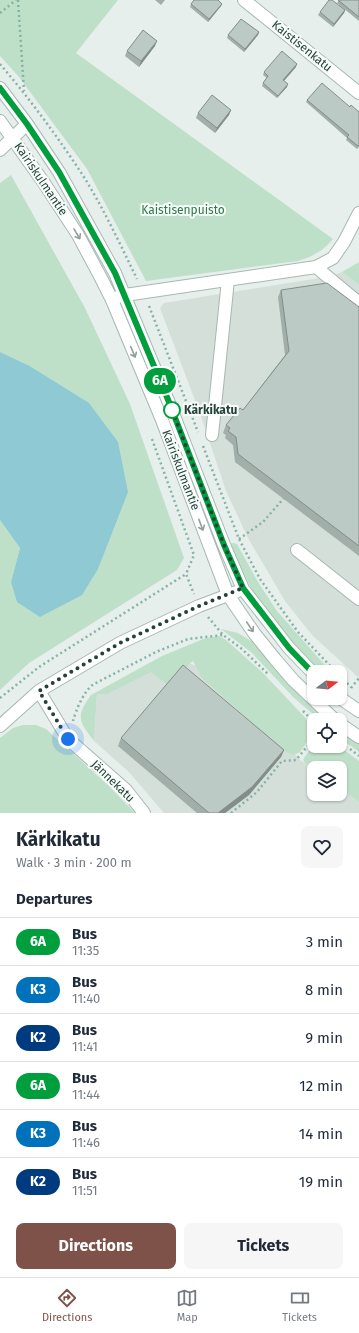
<!DOCTYPE html>
<meta charset="utf-8">
<style>
body{margin:0;font-family:"Fira Sans",sans-serif;background:#f6f6f7;color:#1f2937;height:100vh;display:flex;flex-direction:column;font-size:15px;white-space:nowrap}
*{box-sizing:border-box;margin:0}
p{font-size:13px;color:#747a83}
.icon{flex:none;width:22px;height:22px;fill:none;stroke:currentColor;stroke-width:2;stroke-linecap:round;stroke-linejoin:round}
.map{position:relative;height:813px;overflow:hidden}
.panel{display:flex;flex-direction:column;background:#fff;flex:1}
.panel>*{flex:none}
.badge{padding:0 8px;border-radius:13px;font-size:14px;line-height:26px}
.needle{width:26px;rotate:74deg}
.fabs{position:absolute;left:307px;top:665px;display:grid;gap:8px}
.fabs a{display:grid;place-items:center;width:40px;height:40px;border-radius:8px;background:#fff;box-shadow:0 1px 3px #0004;font-size:20px}
.you{position:absolute;width:20px;height:20px;margin:-10px;border:3px solid #fff;border-radius:50%;background:#1a73e8;box-shadow:0 0 0 6px #1a73e833}
.map>.badge{position:absolute;translate:-50% -50%;box-shadow:0 0 0 2px #fff}
h2{padding:0 16px;font-size:15px;line-height:36px}
.round{display:grid;place-items:center;flex:none;width:42px;height:42px;border-radius:8px;background:#f6f6f7}
.headline{display:flex;align-items:center;justify-content:space-between;height:68px;padding:0 16px}
h1{font-size:19px;font-weight:700;line-height:30px}
.primary-button{display:flex;gap:8px;margin-top:auto;padding:8px 16px}
.primary-button a{flex:1;height:46px;border-radius:8px;background:#7f5249;color:#fff;font-size:16px;font-weight:700;line-height:46px;text-align:center}
.primary-button a+a{background:#f6f6f7;color:#1f2937}
ul{padding:0;list-style:none}
li{display:flex;align-items:center;gap:12px;height:48px;padding:0 16px;border-top:1px solid #e0e1e3}
li div{flex:1}
li b{display:block;font-size:15px}
li em{font-style:normal}
li .badge{min-width:44px;font-weight:700;text-align:center}
.tab-bar{display:flex;justify-content:space-around;align-items:center;height:56px;border-top:1px solid #e0e1e3;background:#fff;font-size:11px;color:#747a83}
.tab-bar a{display:grid;justify-items:center;gap:2px}
.tab-bar .active{color:#7f5249}
.map>svg:first-child{display:block}
.built{fill:#d4dfda}
.green{fill:#bfe0c8}
.water{fill:#8ec9d4}
.lines{fill:none;stroke-linecap:round;stroke-linejoin:round}
.minor-casing{stroke:#a8b8b2;stroke-width:14}
.path{stroke:#86b3a5;stroke-width:2.5;stroke-dasharray:2 3;stroke-linecap:butt}
.minor{stroke:#fff;stroke-width:12}
.wall{fill:#a1aea9}
.shaded-wall{fill:#838d89}
.building{fill:#bbcac4;stroke:#838d89}
.oneway{stroke:#92a09c}
.line-casing{stroke:#fff;stroke-width:9}
.line{stroke:#009e3d;stroke-width:6}
.walk{stroke:#24423a;stroke-width:4;stroke-dasharray:0 7.2}
.stop-dot{fill:#fff;stroke:#009e3d;stroke-width:2}
.labels{text-anchor:middle;dominant-baseline:central;stroke-width:4;stroke-linejoin:round;paint-order:stroke}
.street-label{font-size:12px;fill:#24423a;stroke:#f7fbf9}
.park-label{font-size:12px;fill:#2d7a4b;stroke:#f7fbf9}
.stop-label{font-size:12px;font-weight:bold;fill:#24423a;stroke:#f7fbf9;text-anchor:start}
</style>
<div class="map">
<svg width="359" height="813" viewBox="0 0 359 813">
<rect width="100%" height="100%" fill="#e6efeb"/>
<path class="built" d="M342,272L359,285V678L312,635L285,601L248,538L226,491L201,416L160,308L164,303L332,276Z
M168,655L220,675L300,760L314,769V794H340V788L359,802V813H164L129,772L94,741L97,694Z"/>
<path class="green" d="M0,0H118L76,53L333,239C322,252 313,256 298,261L146,281L87,169L19,77L0,56Z
M11,175L85,308L130,404L184,558L177,570L29,663L0,690V520L20,548L11,582L98,569L111,532L28,365L0,352V183Z
M359,262V285L342,272Z
M234,543L237,544L258,582L277,611L331,672H318C301,654 285,636 270,616C253,594 241,569 228,544Z
M221,629L238,633L253,642L326,716L323,720H320L294,698L252,653Z
M219,636L226,640L262,672L313,726L314,732L300,752L294,755L288,753L267,736L202,678L193,661L180,672L169,686L151,672L107,694H97L94,741C79,721 75,717 91,695L162,656L206,638Z
M23,725H36L46,729L109,786L135,813H0V738L13,728Z
M340,727L359,742V752L340,738Z
M314,744V746H339L359,761V802L340,788V768H314V769L305,763L303,760L304,758Z"/>
<path class="water" d="M0,352L28,365L89,403L118,442L128,492L98,569L82,595L40,617L17,602L11,582L20,548L0,520Z"/>
<g class="lines">
<g class="minor-casing">
<path id="minor" d="M244,0L359,93
M0,88L27,124L59,172L115,273L169,403L224,545L243,589L289,648L314,674
M0,121L44,183L78,235L101,278L112,300L162,420L228,595L254,633L275,659L293,680L335,720
M0,150L27,124
M316,267L359,303
M118,297L125,295L316,267L333,258L344,242L359,213
M212,435L228,280
M297,550L359,599
M39,691L68,739L126,790L144,813
M340,698L359,711
M340,724L359,737
M0,726L39,691L120,643L199,606L236,592"/>
</g>
<path class="path" d="M18,0L24,91
M0,13L16,0
M0,64C29,98 57,136 82,174C103,207 120,244 137,279
M149,306L198,432
M152,439L194,555L186,574L194,594
M203,446L239,539L260,579L298,632L336,672
M239,539L263,522L284,498
M208,617L223,635L242,649L268,674
M340,676L351,687
M351,688L359,678
M0,698L39,667L186,574
M303,711L314,722
M73,721C76,710 84,690 94,684L156,652L188,639L223,635
M350,749L359,756
M231,813L257,792L282,761L296,760L314,738"/>
<use href="#minor" class="minor"/>
</g>
<path class="wall" d="M155,0H165L161,5Z
M339,0H359V21L337,3Z
M191,4L221,6L208,22L190,7Z
M345,10L344,13L333,27L318,15L320,12Z
M259,32L258,35L244,52L227,38L228,35Z
M155,46L139,67L125,56L127,51Z
M296,67L284,81L287,87L277,98L262,86L263,83L267,78L263,75L264,72Z
M307,100L350,107L359,112V147L357,149L346,140L347,138L306,102Z
M231,110L229,115L215,133L196,118L198,113Z
M281,290L359,307V556L235,462L233,445L225,438L226,435L223,433L226,425L243,410L285,355L278,297Z
M121,738L284,750L281,757L249,795L225,813H197L118,746Z"/>
<path class="shaded-wall" d="M222,4L221,6L208,22L209,19Z
M345,10L344,13L333,27L334,24Z
M259,32L258,35L244,52L245,49Z
M157,41L155,46L139,67L141,61Z
M297,64L296,67L282,83L283,80Z
M288,84L287,87L277,98L278,96Z
M231,110L229,115L215,133L217,128Z
M284,750L281,757L249,795L225,813H218Z"/>
<path class="building" d="M194,0H218L222,4L209,19L191,4Z
M329,0H332L345,10L334,24L320,12Z
M338,0H359V17Z
M241,19L259,32L245,49L228,35Z
M143,30L157,41L141,61L127,51Z
M282,51L297,64L283,80L288,84L278,96L263,83L268,76L264,72Z
M322,83L350,107L351,105L359,112V145L358,146L347,137L349,135L307,100Z
M212,95L231,110L217,128L198,113Z
M327,283L359,307V546L238,454L236,437L228,431L230,428L226,425L240,408L243,410L289,351L281,290Z
M183,665L284,750L252,787L218,813H209L121,738Z"/>
<defs><path id="oneway-shaft" d="M-6 0H5M1.5-3L5.5 0L1.5 3" fill="none" stroke-width="1.6" stroke-linecap="round" stroke-linejoin="round"/></defs>
<g class="oneway">
<use href="#oneway-shaft" transform="translate(77 234) rotate(59)"/>
<use href="#oneway-shaft" transform="translate(133 352) rotate(67)"/>
<use href="#oneway-shaft" transform="translate(201 525) rotate(69)"/>
<use href="#oneway-shaft" transform="translate(250 627) rotate(56)"/>
</g>
<g class="lines">
<g class="line-casing">
<path id="line" d="M0,88L27,124L59,172L115,273L169,402L224,545L243,588L289,648L314,674"/>
</g>
<use href="#line" class="line"/>
<path class="walk" d="M68,739L39,691L120,643L199,606L243,588L224,545L172,410"/>
</g>
<circle class="stop-dot" cx="172" cy="410" r="8"/>
<g class="labels">
<g class="street-label">
<text transform="translate(302 46) rotate(39)">Kaistisenkatu</text>
<text transform="translate(41 179) rotate(56)">Kairiskulmantie</text>
<text transform="translate(181 470) rotate(69)">Kairiskulmantie</text>
<text transform="translate(113 781) rotate(44)">Jännekatu</text>
</g>
<g class="park-label">
<text x="183" y="210">Kaistisenpuisto</text>
</g>
<g class="stop-label">
<text x="184" y="410">Kärkikatu</text>
</g>
</g>
</svg>
<div class="fabs">
<a><svg class="needle" viewBox="-14 -14 28 28"><path d="M0-13l5 13h-10z" fill="#e53935"/><path d="M0 13l5-13h-10z" fill="#747a83"/></svg></a>
<a><svg class="icon" aria-label="locate" viewBox="0 0 24 24"><circle cx="12" cy="12" r="6"/><path d="M12 2v4M12 18v4M2 12h4M18 12h4"/></svg></a>
<a><svg class="icon" aria-label="layers" viewBox="0 0 24 24"><path d="M12 4l9 5-9 5-9-5zM3 14l9 5 9-5"/></svg></a>
</div>
<div class="you" style="left:68px;top:739px"></div>
<b class="badge" style="left:160px;top:381px;background:#009e3d;color:#fff">6A</b>
</div>
<section class="panel">
<div class="headline"><div><h1>Kärkikatu</h1><p>Walk · 3 min · 200 m</p></div><a class="round"><svg class="icon" aria-label="heart" viewBox="0 0 24 24"><path d="M12 20l-8-8c-3-5 5-10 8-4 3-6 11-1 8 4z"/></svg></a></div>
<h2>Departures</h2>
<ul>
<li><span class="badge" style="background:#009e3d;color:#fff">6A</span><div><b>Bus</b><p>11:35</p></div><em>3 min</em></li>
<li><span class="badge" style="background:#0072bc;color:#fff">K3</span><div><b>Bus</b><p>11:40</p></div><em>8 min</em></li>
<li><span class="badge" style="background:#003b80;color:#fff">K2</span><div><b>Bus</b><p>11:41</p></div><em>9 min</em></li>
<li><span class="badge" style="background:#009e3d;color:#fff">6A</span><div><b>Bus</b><p>11:44</p></div><em>12 min</em></li>
<li><span class="badge" style="background:#0072bc;color:#fff">K3</span><div><b>Bus</b><p>11:46</p></div><em>14 min</em></li>
<li><span class="badge" style="background:#003b80;color:#fff">K2</span><div><b>Bus</b><p>11:51</p></div><em>19 min</em></li>
</ul>
<div class="primary-button"><a>Directions</a><a>Tickets</a></div>
</section>
<nav class="tab-bar">
<a class="active"><svg class="icon" aria-label="directions" viewBox="0 0 24 24"><path d="M12 3l9 9-9 9-9-9zM9 14v-3h6M13 9l2 2-2 2"/></svg>Directions</a>
<a><svg class="icon" aria-label="map" viewBox="0 0 24 24"><path d="M3 6l6-2 6 2 6-2v14l-6 2-6-2-6 2zM9 4v14M15 6v14"/></svg>Map</a>
<a><svg class="icon" aria-label="tickets" viewBox="0 0 24 24"><path d="M3 7h18v10H3zM15 7v10"/></svg>Tickets</a>
</nav>
